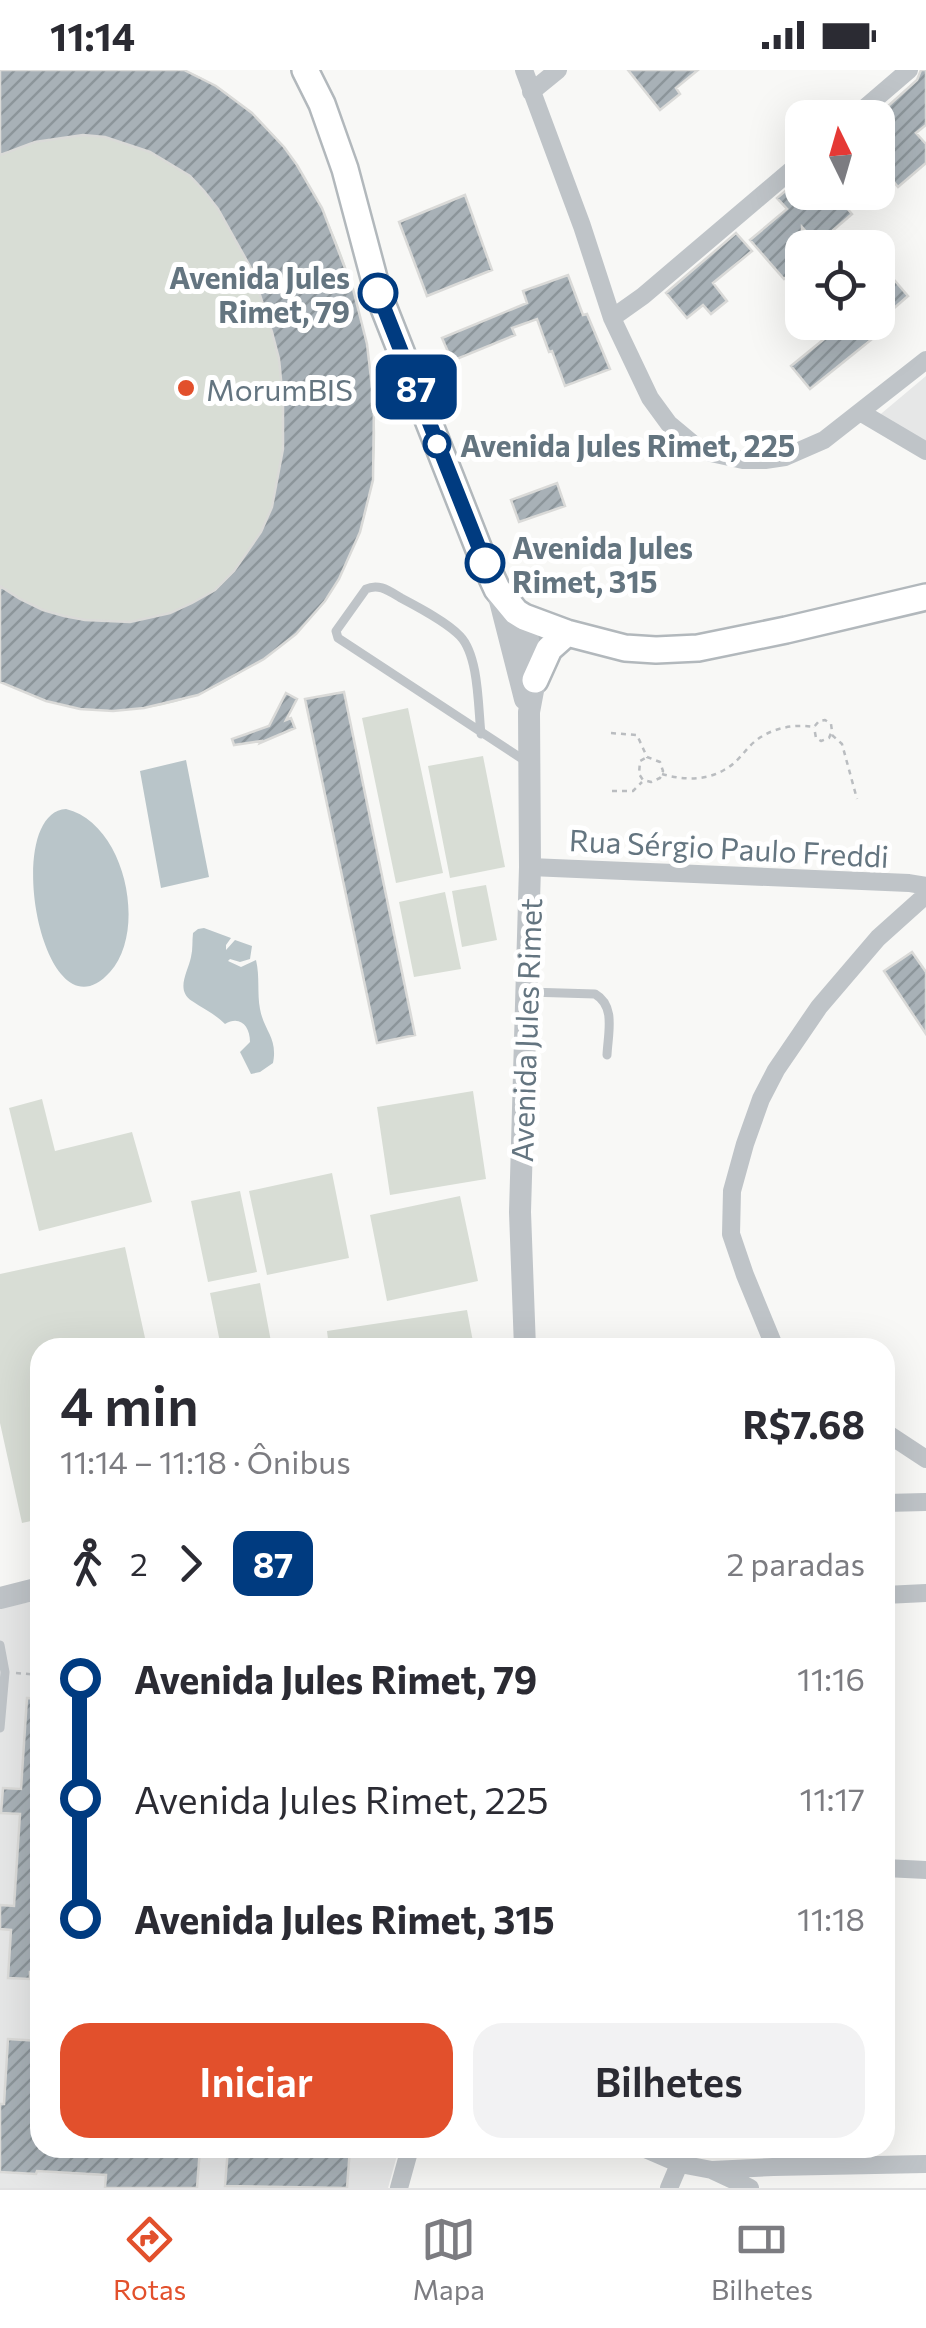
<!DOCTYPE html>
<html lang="pt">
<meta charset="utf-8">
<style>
body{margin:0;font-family:Commissioner,sans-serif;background:#f2f2f3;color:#2b2b33;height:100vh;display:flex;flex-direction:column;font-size:38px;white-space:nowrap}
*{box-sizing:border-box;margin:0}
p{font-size:32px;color:#7c7c81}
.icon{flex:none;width:55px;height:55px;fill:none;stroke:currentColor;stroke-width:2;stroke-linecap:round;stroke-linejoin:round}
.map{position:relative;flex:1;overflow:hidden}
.side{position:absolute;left:30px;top:1268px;width:865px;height:820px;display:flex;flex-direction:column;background:#fff;border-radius:30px;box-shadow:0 10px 40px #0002}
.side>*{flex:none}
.badge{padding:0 20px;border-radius:15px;font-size:35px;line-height:65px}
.needle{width:65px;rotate:355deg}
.buttons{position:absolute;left:785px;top:30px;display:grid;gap:20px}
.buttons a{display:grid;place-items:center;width:110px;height:110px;border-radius:20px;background:#fff;box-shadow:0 10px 40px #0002;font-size:50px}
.map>.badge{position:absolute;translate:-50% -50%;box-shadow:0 0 0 5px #fff}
.legs{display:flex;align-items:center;gap:15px;height:110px;padding:0 30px;font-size:32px}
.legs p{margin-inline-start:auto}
.summary{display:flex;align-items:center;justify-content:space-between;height:170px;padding:0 30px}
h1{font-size:55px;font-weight:600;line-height:75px}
.button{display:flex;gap:20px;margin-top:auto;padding:20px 30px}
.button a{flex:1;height:115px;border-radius:30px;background:#e2502c;color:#fff;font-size:40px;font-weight:600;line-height:115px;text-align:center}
.button a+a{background:#f2f2f3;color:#2b2b33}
ul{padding:0 30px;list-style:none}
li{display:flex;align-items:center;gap:35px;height:120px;font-size:38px}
li i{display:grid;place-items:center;width:15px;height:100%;margin:0 12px;background:currentColor}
li i::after{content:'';width:25px;height:25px;margin:-12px;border:8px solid;border-radius:50%;background:#fff}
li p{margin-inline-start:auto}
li:first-child i{background:linear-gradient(#0000 50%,currentColor 0)}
li:last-child i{background:linear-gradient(currentColor 50%,#0000 0)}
.status{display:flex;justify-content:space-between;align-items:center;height:70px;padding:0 50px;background:#fff;direction:ltr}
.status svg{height:28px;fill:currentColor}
.dock{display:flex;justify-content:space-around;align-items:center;height:140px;border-top:2px solid #e1e1e2;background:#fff;font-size:28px;color:#7c7c81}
.dock a{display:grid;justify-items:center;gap:5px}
.dock .current{color:#e2502c}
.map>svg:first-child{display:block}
.built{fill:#e6e7e7}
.grass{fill:#d8ddd5}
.water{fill:#b9c5c9}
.building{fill:url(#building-hatch);stroke:#dadad8;stroke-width:2.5}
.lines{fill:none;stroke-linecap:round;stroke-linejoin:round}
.secondary-casing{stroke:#b2b8bc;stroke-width:30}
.path{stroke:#babdc0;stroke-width:2.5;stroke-dasharray:5 5;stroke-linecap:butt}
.service{stroke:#bfc4c8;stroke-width:9}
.minor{stroke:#bfc4c8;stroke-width:18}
.tertiary{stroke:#bfc4c8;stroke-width:22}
.secondary{stroke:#fff;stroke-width:25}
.line-1-casing{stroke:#fff;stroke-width:22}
.line-1{stroke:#003b80;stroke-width:15}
.stop-1-dot{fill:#fff;stroke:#003b80;stroke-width:5}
.poi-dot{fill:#e2502c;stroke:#fff;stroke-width:4}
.labels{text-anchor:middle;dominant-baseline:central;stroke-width:10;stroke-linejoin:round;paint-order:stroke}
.stop-label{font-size:30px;font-weight:bold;fill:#647580;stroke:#fff;text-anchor:start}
.poi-label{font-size:30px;fill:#647580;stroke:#fff;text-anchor:start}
.street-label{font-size:30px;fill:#647580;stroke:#fff}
</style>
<div class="status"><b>11:14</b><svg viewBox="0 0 49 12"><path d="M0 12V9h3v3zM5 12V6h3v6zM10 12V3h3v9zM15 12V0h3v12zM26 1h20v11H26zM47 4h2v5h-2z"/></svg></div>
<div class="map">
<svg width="926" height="2118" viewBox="0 0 926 2118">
<defs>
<pattern id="building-hatch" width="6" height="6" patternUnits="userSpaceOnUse" patternTransform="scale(2.5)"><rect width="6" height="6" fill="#a8b1b7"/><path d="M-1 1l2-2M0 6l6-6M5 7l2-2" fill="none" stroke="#8c959a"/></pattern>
</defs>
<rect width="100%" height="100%" fill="#f8f8f6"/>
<path class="built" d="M926,306V375L876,348Z
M40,1530V2078H399L388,2118H0V1538Z"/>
<path class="grass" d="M0,0C45,0 91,0 136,0C153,0 174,0 189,2C205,8 220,19 234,30C252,43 269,58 283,76C356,168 401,352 359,464C333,535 295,570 232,608C156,652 77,648 0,612Z
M408,638L443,803L396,813L362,648Z
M483,686L505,797L450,808L428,696Z
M486,815L497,870L462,877L452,821Z
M445,822L461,899L414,907L399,832Z
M473,1021L486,1109L390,1125L377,1037Z
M42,1029L55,1081L132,1062L152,1132L39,1161L9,1038Z
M332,1103L349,1188L267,1205L249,1121Z
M240,1121L257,1202L208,1212L191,1131Z
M460,1126L478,1211L387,1231L370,1145Z
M125,1177L147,1277L40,1278V1449L22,1453L0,1353V1204Z
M260,1213L272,1277H221L210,1223Z
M467,1240L474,1277H329L327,1261Z"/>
<path class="water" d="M186,690L209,807L161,818L140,701Z
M66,739C125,753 148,860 110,902C43,977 0,743 66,739Z
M204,858L231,868L226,875V880L235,870L252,876L250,889L240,892L230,889L228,891L241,897L256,890C260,907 257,923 260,939C264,961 278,968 273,993L260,1002L251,1004L240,982L250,972C250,956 240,945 225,954C215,944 204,939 192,931C175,920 188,902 191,887C193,879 192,871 193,863L198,859Z"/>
<path class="building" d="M0,0H184L216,16L252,43L284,77L297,95L322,138L353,219L367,274L374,334L373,410L360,462L339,509L325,531L296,564L264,589L198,625L144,638L113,641L80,639L46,631L0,612V516L20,529L43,540L64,546L85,550L130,552L170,543L192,533L215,520L234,501L261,462L272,437L283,379V330L279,289L272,262L252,200L218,139L204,121L190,106L150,82L105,67L83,65L35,72L0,85Z
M628,0H698L676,18L680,24L660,40Z
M921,0H926V55L916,63L926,74V93L898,117L878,93V45L917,10Z
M802,107V122H833L852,144L817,174L802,157V194L784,209L750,170L787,139L777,128Z
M465,125L492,200L427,226L399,152Z
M736,163L752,181L713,213L727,231L711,244L703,235L687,248L666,223Z
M568,205L583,245L587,244L610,299L565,316L552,281L549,282L537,249L512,258L515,265L452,291L442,268L527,233L523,221Z
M890,205L908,226L878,252V215Z
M818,252H859L872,269L810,319L791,296L829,265Z
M557,413L565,436L519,452L511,430Z
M344,622L415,965L377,973L305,629Z
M286,623L297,629L286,650L291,648L295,658L260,673L261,671L234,675L232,669L269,656Z
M912,882L926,902V964L884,901Z
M27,1628L40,1629V1902H30V1909L8,1908L11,1860L0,1859V1835L14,1836L20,1744L1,1743L3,1718L21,1719Z
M8,1969L40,1971V2078H200L197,2118H105L106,2105L37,2101L36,2104L0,2102V2034H4Z
M228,2078H350L347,2118L225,2116Z"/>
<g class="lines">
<g class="secondary-casing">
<path id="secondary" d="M305,0L322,34L345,99L378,223L480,482L497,519L516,542L524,547L567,563L625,578L656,580L698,578L786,560L926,527
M535,610L549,579L567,563"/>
</g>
<path class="path" d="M611,663L637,665L647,687L660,692L663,701L660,708L651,712L643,710L639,704L640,691L647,687
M832,665L842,674L857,729
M662,704C682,710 705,711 724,700C734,695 741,686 748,678C764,660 790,653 814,657L819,651L825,650L831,654L832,661L829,668L821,671L816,668L814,657
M612,721H633L642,712
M16,1603L40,1605"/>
<path class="service" d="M481,664C478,637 479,586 460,566C447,552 418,537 401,528C389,521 379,513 366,519L336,561L338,568L527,692
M528,922L595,924C616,936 608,963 607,985
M0,1575L5,1602L0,1658"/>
<path class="minor" d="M524,0L582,156L612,248L650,328L669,354L693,374L711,383L743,390H765L785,387L824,370L926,290
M531,22L558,0
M853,48L909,0
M612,248L643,226L802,91
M860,342L926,381
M530,797L909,813L926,816
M775,1278L745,1205L731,1164L732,1121L745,1074L761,1029L776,1000L819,937L878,868L926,825
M885,1362L926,1389
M885,1433L926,1432
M885,1525L926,1523
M885,1798L926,1800
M643,2078L680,2094L712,2100L750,2118
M712,2100L773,2097L926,2094
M399,2118L410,2078
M669,2118L686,2078"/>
<path class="tertiary" d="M497,519L525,629
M524,547L535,610L529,642L530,797L520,1142L525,1278
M0,1528L40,1518"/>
<use href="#secondary" class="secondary"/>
</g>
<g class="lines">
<g class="line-1-casing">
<path id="line-1" d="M378,223L485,493"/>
</g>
<use href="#line-1" class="line-1"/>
</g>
<g class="stop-1-dot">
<circle cx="378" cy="223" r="18"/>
<circle cx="437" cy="374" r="12"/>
<circle cx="485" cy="493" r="18"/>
</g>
<circle class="poi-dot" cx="186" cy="318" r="10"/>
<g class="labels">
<g class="stop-label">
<text x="350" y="206" text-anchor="end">Avenida Jules<tspan x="350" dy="34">Rimet, 79</tspan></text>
<text x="460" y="374">Avenida Jules Rimet, 225</text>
<text x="512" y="476">Avenida Jules<tspan x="512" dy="34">Rimet, 315</tspan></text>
</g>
<g class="poi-label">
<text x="206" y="318">MorumBIS</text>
</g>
<g class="street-label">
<text transform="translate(729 777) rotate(3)">Rua Sérgio Paulo Freddi</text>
<text transform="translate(525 960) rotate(-88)">Avenida Jules Rimet</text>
</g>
</g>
</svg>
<div class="buttons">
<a><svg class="needle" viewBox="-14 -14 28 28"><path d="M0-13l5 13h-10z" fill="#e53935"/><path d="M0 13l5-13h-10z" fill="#7c7c81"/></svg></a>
<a><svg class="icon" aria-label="locate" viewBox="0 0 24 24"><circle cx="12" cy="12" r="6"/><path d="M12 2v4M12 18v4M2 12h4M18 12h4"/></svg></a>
</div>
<b class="badge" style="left:416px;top:317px;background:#003b80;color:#fff">87</b>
<section class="side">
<div class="summary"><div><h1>4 min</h1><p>11:14 – 11:18 · Ônibus</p></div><b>R$7.68</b></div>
<div class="legs"><svg class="icon" aria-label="walk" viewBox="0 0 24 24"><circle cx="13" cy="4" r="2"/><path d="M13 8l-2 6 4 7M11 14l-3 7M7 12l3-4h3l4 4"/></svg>2<svg class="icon" aria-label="forward" viewBox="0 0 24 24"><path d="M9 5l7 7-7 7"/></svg><b class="badge" style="background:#003b80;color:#fff">87</b><p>2 paradas</p></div>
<ul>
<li><i style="color:#003b80"></i><b>Avenida Jules Rimet, 79</b><p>11:16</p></li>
<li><i style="color:#003b80"></i><span>Avenida Jules Rimet, 225</span><p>11:17</p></li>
<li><i style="color:#003b80"></i><b>Avenida Jules Rimet, 315</b><p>11:18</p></li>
</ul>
<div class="button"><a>Iniciar</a><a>Bilhetes</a></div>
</section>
</div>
<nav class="dock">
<a class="current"><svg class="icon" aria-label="directions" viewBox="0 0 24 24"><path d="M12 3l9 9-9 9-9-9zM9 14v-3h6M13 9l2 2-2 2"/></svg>Rotas</a>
<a><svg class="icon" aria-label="map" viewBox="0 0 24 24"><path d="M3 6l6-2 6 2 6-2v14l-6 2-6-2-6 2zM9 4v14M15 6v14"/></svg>Mapa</a>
<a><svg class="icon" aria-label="tickets" viewBox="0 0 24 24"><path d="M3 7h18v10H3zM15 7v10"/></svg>Bilhetes</a>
</nav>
